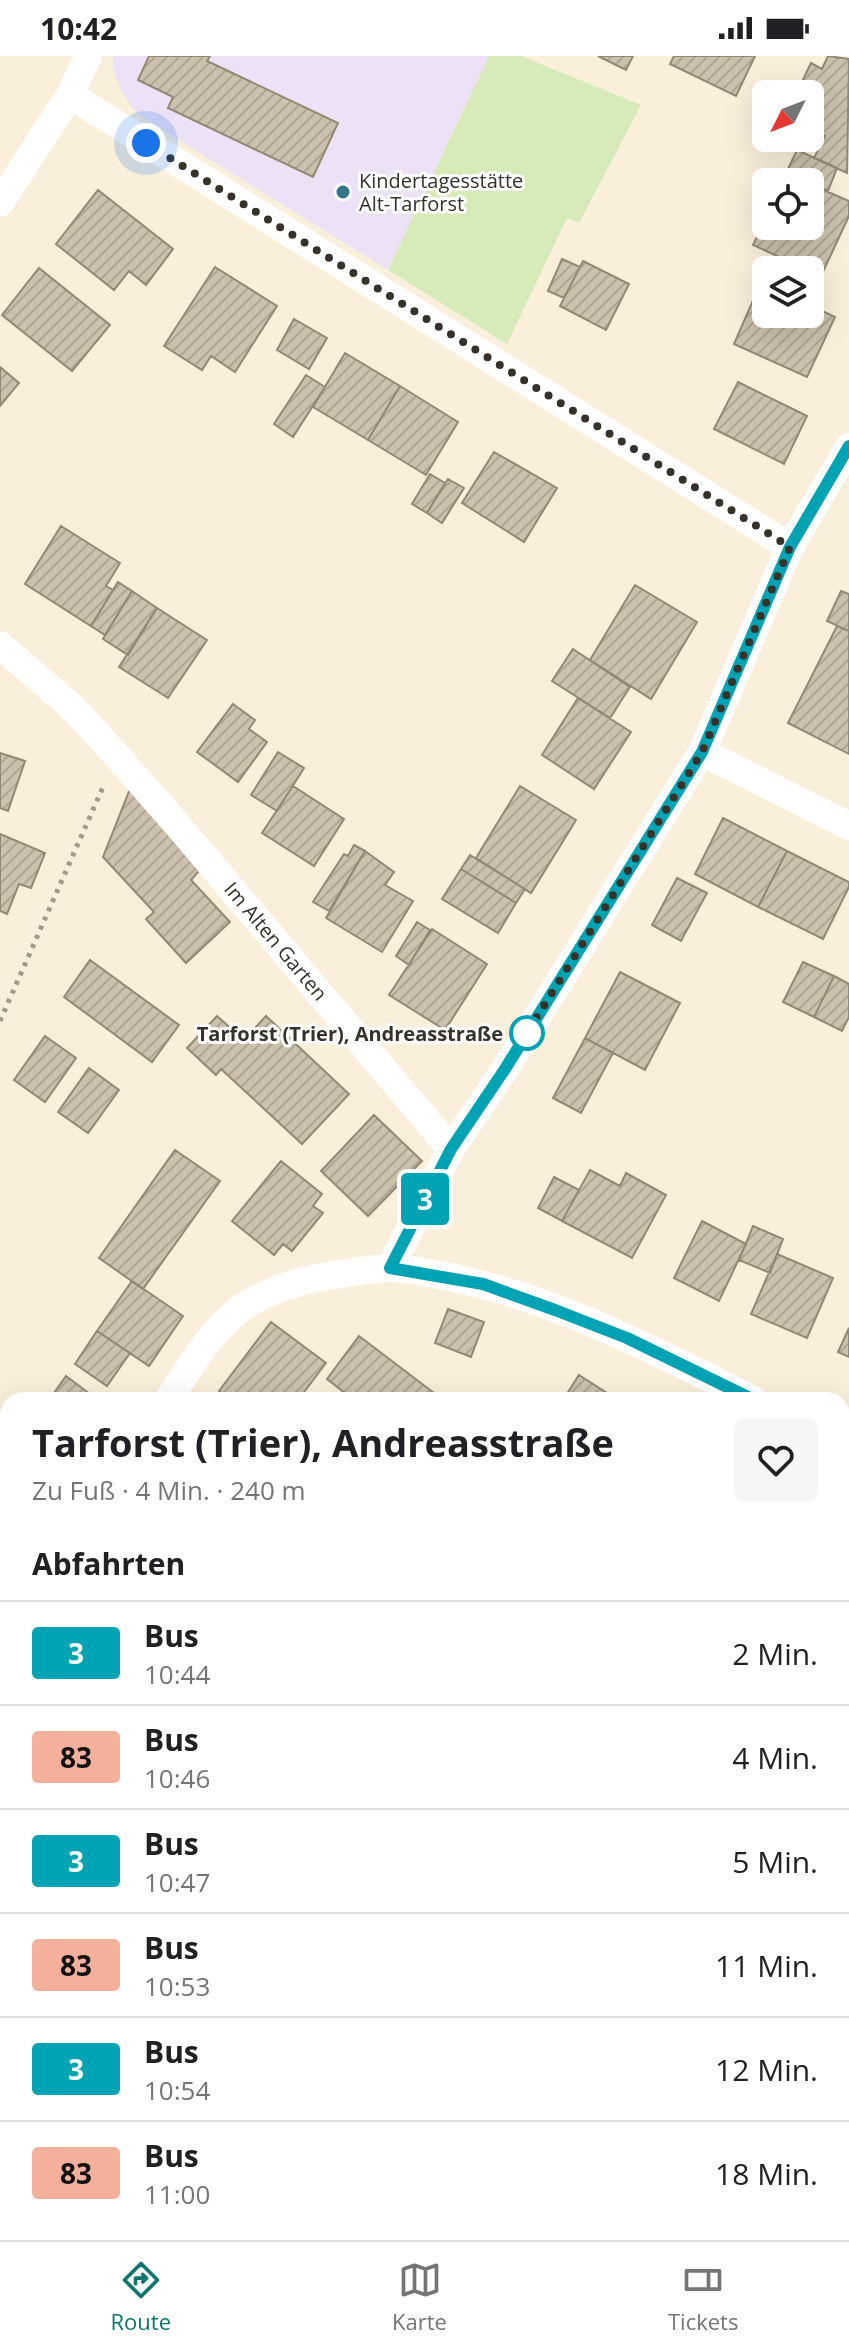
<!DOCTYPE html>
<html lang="de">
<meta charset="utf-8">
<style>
body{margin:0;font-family:"Open Sans",sans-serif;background:#f6f6f6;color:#202124;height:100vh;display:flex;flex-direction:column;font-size:30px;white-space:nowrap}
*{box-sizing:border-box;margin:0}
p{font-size:26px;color:#757577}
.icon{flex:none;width:44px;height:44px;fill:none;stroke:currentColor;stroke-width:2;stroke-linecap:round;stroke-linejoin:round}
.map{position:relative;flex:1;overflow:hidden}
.drawer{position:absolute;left:0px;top:1336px;width:850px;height:848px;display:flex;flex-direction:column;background:#fff;border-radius:24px 24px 0 0;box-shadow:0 8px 32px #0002}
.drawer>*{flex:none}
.badge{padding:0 16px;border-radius:6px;font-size:28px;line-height:52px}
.needle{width:52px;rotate:228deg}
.buttons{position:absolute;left:752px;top:24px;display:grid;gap:16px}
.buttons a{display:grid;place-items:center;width:72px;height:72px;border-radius:12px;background:#fff;box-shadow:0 8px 32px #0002;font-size:40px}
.you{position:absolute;width:40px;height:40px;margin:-20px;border:6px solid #fff;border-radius:50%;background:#1a73e8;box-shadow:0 0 0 12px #1a73e833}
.map>.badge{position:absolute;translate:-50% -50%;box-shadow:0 0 0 4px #fff}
h2{padding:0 32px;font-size:30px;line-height:72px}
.round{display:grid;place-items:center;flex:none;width:84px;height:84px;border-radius:12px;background:#f6f6f6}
.head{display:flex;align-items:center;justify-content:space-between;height:136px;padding:0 32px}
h1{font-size:38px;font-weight:700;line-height:60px}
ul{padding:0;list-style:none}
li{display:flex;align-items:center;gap:24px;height:104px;padding:0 32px;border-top:2px solid #e0e0e0}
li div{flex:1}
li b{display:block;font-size:30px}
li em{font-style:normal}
li .badge{min-width:88px;font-weight:700;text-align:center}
.status{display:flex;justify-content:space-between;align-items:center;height:56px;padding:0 40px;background:#fff;direction:ltr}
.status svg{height:22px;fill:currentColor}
.menu{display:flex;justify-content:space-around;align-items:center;height:112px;border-top:2px solid #e0e0e0;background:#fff;font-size:22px;color:#757577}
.menu a{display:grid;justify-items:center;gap:4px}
.menu .active{color:#0f766e}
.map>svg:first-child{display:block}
.education{fill:#ede1f6}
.green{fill:#d7ebb8}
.building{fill:url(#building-hatch);stroke:#928975;stroke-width:2}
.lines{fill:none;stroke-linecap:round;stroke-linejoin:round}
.path{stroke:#a1998a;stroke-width:5;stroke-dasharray:4 6;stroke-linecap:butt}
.minor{stroke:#fff;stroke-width:28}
.line-casing{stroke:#fff;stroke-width:18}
.line{stroke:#00a3b4;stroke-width:12}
.walk{stroke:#36322a;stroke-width:8;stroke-dasharray:0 14.4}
.poi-dot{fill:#337787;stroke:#fefefe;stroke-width:3}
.stop-dot{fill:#fff;stroke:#00a3b4;stroke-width:4}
.labels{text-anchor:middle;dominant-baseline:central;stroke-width:6;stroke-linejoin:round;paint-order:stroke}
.poi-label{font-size:20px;fill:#36322a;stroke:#fefefe;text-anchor:start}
.street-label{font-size:20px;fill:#36322a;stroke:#fefefe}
.stop-label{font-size:20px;font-weight:bold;fill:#36322a;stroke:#fefefe;text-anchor:end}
</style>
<div class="status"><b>10:42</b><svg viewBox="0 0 49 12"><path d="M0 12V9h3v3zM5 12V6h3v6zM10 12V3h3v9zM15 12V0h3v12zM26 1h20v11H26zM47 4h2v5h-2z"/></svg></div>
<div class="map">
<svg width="849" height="2184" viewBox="0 0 849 2184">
<defs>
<pattern id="building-hatch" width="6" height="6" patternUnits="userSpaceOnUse" patternTransform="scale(2)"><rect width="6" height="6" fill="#cbc1ac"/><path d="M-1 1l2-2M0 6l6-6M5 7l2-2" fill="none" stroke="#afa694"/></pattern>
</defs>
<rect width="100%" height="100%" fill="#faefda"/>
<path class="education" d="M113,0H489L388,214L137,58L120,33L113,13Z"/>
<path class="green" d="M489,0H521L641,49L579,167L567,162L507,288L388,214Z
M8,2107V2176H245L239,2184H0V2115Z"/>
<path class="building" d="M149,0H210L207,5L338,67L313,121L168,52L173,41L138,24Z
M598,0H633L626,14Z
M674,0H755L736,40L670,8Z
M828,0L849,3L847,117L814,102L825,80L810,72V38H796L811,7L822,13Z
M797,94L837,112L828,135L786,117Z
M786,117L806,126H782Z
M810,128L849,145V160L821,220L753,189L766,162V170H810Z
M98,134L173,193L146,229L129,215L114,234L56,188Z
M562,203L580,211L564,242L548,235Z
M583,205L629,228L606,274L560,250Z
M215,211L277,250L235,316L211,300L202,314L164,290Z
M39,212L110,269L72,315L2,259Z
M761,226L766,228V258H810V249L835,261L807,321L734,288Z
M294,263L327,282L309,313L277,294Z
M345,297L400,330L368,384L313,351Z
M0,311L19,327L0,350Z
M306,319L325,331L293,381L274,368Z
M738,326L807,360L784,408L714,373Z
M400,330L458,366L426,419L368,384Z
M494,396L557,432L524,486L462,447Z
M430,418L445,427L427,457L412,448Z
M448,423L464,432L442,467L427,457Z
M61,470L120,507L106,530L113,534L91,570L25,528Z
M118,526L132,535L105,579L91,570Z
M635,529L697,566L651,643L590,604Z
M132,535L157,552L128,599L103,583Z
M841,535L849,538V575L827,565Z
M157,552L207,584L168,642L119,611Z
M837,570L849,575V698L788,667Z
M573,593L630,631L610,662L552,625Z
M578,642L631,676L594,733L542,699Z
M233,648L255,664L249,673L267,686L238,726L197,696Z
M278,696L304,712L277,755L251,739Z
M0,697L25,705L8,755L0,752Z
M293,730L344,763L314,810L262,777Z
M520,730L576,764L531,837L476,802Z
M130,733L199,815L191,824L230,866L186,907L146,863L154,856L103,801Z
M723,762L787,795L758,851L695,818Z
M0,778L45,797L31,832L19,828L7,858L0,855Z
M354,789L365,795L329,855L313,846L344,798L348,800Z
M365,795L394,816L385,829L413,845L382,896L326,862Z
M787,795L849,826V831L823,883L758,851Z
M470,799L525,833L516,847L461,813Z
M461,813L516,847L498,877L442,843Z
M677,822L707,837L681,885L652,869Z
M417,866L430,874L409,909L396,900Z
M432,873L487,908L445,974L389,939Z
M90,904L179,969L152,1006L64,941Z
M803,906L834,920L814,961L783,946Z
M620,916L680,947L645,1014L585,982Z
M834,920L849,928V961L842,975L814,961Z
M217,960L244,984L266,960L349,1038L302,1088L221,1013L216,1019L187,992Z
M45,980L76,1002L45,1046L14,1024Z
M585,982L613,997L581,1057L553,1042Z
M89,1012L119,1034L88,1077L58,1056Z
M374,1059L422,1105L368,1160L321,1115Z
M175,1094L220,1125L143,1233L99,1202Z
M281,1105L322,1138L313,1150L323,1157L292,1195L283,1188L274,1199L232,1165Z
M590,1114L620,1130L626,1117L666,1139L632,1202L562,1165Z
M554,1121L579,1134L562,1165L538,1152Z
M702,1165L746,1188L719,1245L674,1222Z
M753,1170L783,1183L770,1217L739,1204Z
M777,1198L833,1222L807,1282L751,1258Z
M132,1225L183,1260L149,1310L97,1275Z
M448,1253L484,1266L471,1301L435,1287Z
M271,1266L326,1307L298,1344H232L219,1335Z
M849,1272V1301L838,1296Z
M97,1275L130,1297L107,1330L75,1308Z
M359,1280L442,1343L441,1344H354L327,1323Z
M579,1319L618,1344H563Z
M66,1320L98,1344H49Z
M8,1399V1453L0,1446V1409Z
M842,1458L849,1462V1527L847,1531L842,1528Z
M8,1622V1709H7L0,1702V1631Z"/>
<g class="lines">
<path class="path" d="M0,965L103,731
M842,1852L849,1857
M0,2070L8,2062"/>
<path class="minor" d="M70,39L790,491
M0,147L70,39L88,0
M0,589L74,653L117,700L180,772L451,1093
M702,696L849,770
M390,1212L451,1093L505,1013L702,696L790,491L849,391
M168,1344C191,1310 213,1269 249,1247C278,1230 309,1222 341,1218C357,1216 374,1212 390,1212C409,1212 431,1218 450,1221C557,1243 657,1296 754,1344
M842,1390L849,1394
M0,1561L8,1552"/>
</g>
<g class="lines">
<g class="line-casing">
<path id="line" d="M754,1344L627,1282L555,1254L483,1228L390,1212L451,1093L505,1013L702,696L790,491L849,390"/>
</g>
<use href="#line" class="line"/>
<path class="walk" d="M146,87L790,491L702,696L525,980L527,977"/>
</g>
<circle class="poi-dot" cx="343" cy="136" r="8"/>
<circle class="stop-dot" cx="527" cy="977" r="16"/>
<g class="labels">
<g class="poi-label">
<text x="359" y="124">Kindertagesstätte<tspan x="359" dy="23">Alt-Tarforst</tspan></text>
</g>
<g class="street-label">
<text transform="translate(276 885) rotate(50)">Im Alten Garten</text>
</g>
<g class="stop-label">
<text x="503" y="977">Tarforst (Trier), Andreasstraße</text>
</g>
</g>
</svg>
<div class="buttons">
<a><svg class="needle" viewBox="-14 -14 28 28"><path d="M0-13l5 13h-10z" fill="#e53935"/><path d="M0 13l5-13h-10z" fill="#757577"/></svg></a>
<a><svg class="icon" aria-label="locate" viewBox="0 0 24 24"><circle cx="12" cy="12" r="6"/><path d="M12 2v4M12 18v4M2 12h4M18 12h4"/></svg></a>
<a><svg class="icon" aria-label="layers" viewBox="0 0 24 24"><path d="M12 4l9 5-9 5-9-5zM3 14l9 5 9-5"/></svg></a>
</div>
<div class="you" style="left:146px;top:87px"></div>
<b class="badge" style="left:425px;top:1143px;background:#00a3b4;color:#fff">3</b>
<section class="drawer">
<div class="head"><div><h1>Tarforst (Trier), Andreasstraße</h1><p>Zu Fuß · 4 Min. · 240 m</p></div><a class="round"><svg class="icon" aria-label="heart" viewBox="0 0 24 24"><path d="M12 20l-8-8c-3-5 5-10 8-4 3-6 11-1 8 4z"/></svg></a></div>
<h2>Abfahrten</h2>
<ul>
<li><span class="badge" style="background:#00a3b4;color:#fff">3</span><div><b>Bus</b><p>10:44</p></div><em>2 Min.</em></li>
<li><span class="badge" style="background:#f5b09c;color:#111">83</span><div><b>Bus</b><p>10:46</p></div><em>4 Min.</em></li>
<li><span class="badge" style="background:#00a3b4;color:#fff">3</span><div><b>Bus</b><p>10:47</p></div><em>5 Min.</em></li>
<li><span class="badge" style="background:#f5b09c;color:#111">83</span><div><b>Bus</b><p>10:53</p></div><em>11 Min.</em></li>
<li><span class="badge" style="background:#00a3b4;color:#fff">3</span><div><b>Bus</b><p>10:54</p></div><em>12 Min.</em></li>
<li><span class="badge" style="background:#f5b09c;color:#111">83</span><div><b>Bus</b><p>11:00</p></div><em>18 Min.</em></li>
</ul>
</section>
</div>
<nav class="menu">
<a class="active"><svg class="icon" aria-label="directions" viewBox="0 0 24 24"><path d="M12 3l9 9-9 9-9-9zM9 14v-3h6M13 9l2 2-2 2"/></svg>Route</a>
<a><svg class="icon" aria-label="map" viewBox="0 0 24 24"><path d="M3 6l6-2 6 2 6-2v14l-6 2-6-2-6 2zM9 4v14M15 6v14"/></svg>Karte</a>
<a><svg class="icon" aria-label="tickets" viewBox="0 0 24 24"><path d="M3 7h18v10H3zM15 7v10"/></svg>Tickets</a>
</nav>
